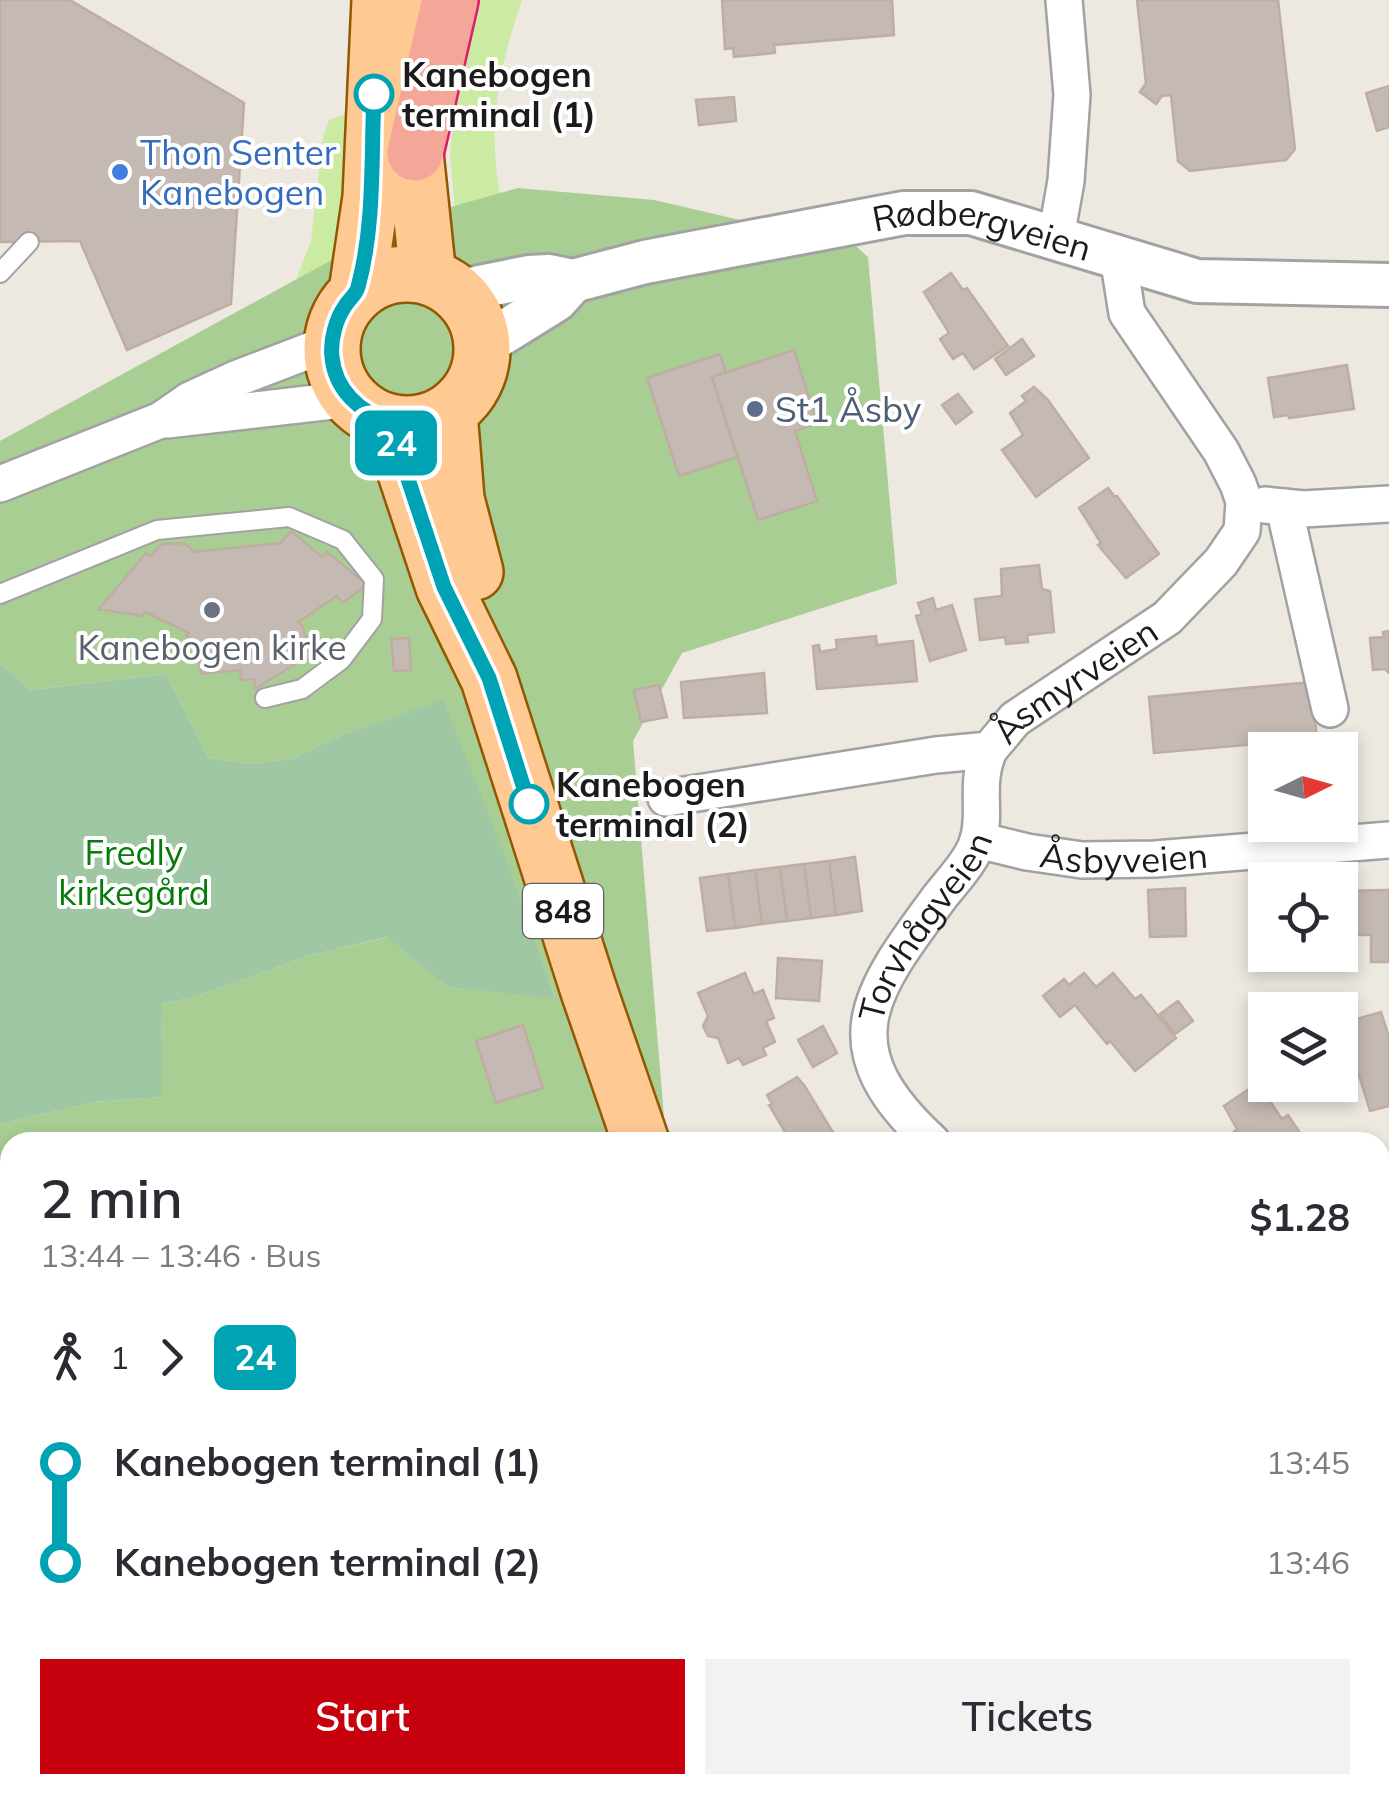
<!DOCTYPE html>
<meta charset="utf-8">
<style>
body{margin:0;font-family:Mulish,sans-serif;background:#f2f2f3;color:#2b2b33;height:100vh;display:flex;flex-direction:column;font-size:38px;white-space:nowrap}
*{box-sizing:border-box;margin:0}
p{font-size:32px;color:#7c7c81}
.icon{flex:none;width:55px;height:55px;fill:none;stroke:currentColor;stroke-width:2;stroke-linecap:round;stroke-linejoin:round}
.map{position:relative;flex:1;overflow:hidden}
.sheet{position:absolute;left:0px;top:1132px;width:1390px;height:662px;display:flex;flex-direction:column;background:#fff;border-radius:30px 30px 0 0;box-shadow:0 5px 15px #0003}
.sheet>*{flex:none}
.badge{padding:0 20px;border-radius:15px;font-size:35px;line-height:65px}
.needle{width:65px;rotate:85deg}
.controls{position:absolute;left:1248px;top:732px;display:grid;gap:20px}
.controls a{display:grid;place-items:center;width:110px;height:110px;border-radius:0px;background:#fff;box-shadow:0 5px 15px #0003;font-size:50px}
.map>.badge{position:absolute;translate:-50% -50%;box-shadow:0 0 0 5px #fff}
.legs{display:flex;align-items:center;gap:15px;height:110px;padding:0 40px;font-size:32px}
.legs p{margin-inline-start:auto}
.headline{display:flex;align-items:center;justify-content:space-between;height:170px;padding:0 40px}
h1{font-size:55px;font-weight:600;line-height:75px}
.cta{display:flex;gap:20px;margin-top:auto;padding:20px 40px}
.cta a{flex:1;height:115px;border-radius:0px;background:#c6000d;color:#fff;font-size:40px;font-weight:600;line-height:115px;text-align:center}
.cta a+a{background:#f2f2f3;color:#2b2b33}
ul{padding:0 40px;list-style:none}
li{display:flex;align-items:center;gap:35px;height:100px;font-size:38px}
li i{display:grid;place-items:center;width:15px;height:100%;margin:0 12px;background:currentColor}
li i::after{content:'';width:25px;height:25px;margin:-12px;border:8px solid;border-radius:50%;background:#fff}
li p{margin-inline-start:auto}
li:first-child i{background:linear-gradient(#0000 50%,currentColor 0)}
li:last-child i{background:linear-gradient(currentColor 50%,#0000 0)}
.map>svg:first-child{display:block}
.grass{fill:#cbeaa2}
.forest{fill:#a8ce93}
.cemetery{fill:#a0c7a3}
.pitch{fill:#7ae0b2}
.building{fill:#c5b9b3;stroke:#bfada2;stroke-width:2.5}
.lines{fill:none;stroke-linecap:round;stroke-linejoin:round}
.service-casing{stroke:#a2a2a2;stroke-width:22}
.minor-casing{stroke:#a2a2a2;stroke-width:40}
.tertiary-casing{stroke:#a2a2a2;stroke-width:48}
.primary-casing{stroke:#925800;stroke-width:60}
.trunk-casing{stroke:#db1d6a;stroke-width:60}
.service{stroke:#fff;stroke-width:18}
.minor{stroke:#fff;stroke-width:35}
.tertiary{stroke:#fff;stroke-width:42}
.primary{stroke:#ffc993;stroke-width:55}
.trunk{stroke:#f4a698;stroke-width:55}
.line-1-casing{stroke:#fff;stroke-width:22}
.line-1{stroke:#00a3b4;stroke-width:15}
.stop-1-dot{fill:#fff;stroke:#00a3b4;stroke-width:5}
.shop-dot{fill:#3f7fe0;stroke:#fff;stroke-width:4}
.service-dot{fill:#5c6f8a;stroke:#fff;stroke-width:4}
.worship-dot{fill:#6b7280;stroke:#fff;stroke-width:4}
.labels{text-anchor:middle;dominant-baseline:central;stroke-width:8;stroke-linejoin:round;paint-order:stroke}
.shield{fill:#fff;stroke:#5f5f5f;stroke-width:2.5}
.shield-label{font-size:32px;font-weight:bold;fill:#1b1b1b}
.stop-label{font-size:35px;font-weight:bold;fill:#1b1b1b;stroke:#fff;text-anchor:start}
.shop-label{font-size:35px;fill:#366cbe;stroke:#fff;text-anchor:start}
.street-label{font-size:35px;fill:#1b1b1b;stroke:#fff}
.service-label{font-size:35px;fill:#4e5e75;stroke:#fff;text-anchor:start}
.worship-label{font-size:35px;fill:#5b616d;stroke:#fff}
.park-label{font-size:35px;fill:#077b09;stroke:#fff}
</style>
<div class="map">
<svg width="1389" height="1793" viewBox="0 0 1389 1793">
<rect width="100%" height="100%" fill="#ede8e0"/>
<path class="grass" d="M476,0H522C504,53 490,107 496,164C498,192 506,221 511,250L455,210L450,153L457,91Z
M354,110L347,208L330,278L291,293L311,241L323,137L329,120Z"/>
<path class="forest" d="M518,188L654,200L857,247L868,257L897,584L682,653L633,741L666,1142H10V1785H165L172,1793H0V1124L95,1102L160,1097L162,1004L194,997L308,956L388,937L447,987L555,997L442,701L342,735L291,759L250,764L209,758L166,674L31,690L0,663V441L405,220Z"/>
<path class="cemetery" d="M0,663L31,690L166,674L209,758L250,764L291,759L342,735L443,700L503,851L555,998L447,987L387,937L308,956L194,997L162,1004L161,1097L95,1102L0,1124Z"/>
<path class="pitch" d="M297,1785H1084L1085,1793H313Z"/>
<path class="building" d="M0,0H70L244,103L231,304L127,350L80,241L0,242Z
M722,0H892L894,35L774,45L775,53L734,57L733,48L725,49Z
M1137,0H1278L1295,149L1286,160L1190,171L1178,161L1171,95L1162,96L1156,104L1140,92L1146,83Z
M1389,86V127L1377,131L1366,93Z
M734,97L736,121L699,125L696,100Z
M951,273L963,290L967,288L1008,346L974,369L963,353L953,359L940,339L949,333L924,292Z
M1022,339L1034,356L1006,375L995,359Z
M794,350L817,423L795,431L817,501L758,520L712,377Z
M720,354L726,372L712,377L737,457L679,476L647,378Z
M1347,365L1354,409L1289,418L1288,415L1274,417L1268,378Z
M1034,387L1048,400L1089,458L1036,497L1002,450L1023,435L1010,413L1026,401L1022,396Z
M958,394L972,412L956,424L942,405Z
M1108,488L1115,497L1117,496L1159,554L1126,578L1098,545L1101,543L1079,508Z
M291,531L322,557L327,552L367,585L342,603L337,596L298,622L302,625L314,659L293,660L294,665L255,689L254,679L241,680L240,670L201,674L198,642L186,636L189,633L145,612L142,616L99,609L146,553L151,556L162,544L184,543L195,552L280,543Z
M1039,565L1042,589L1050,591L1054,632L1027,635L1028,642L1006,644L1005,637L980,640L975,599L1002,596L1001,569Z
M933,598L936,610L952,605L966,650L930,661L916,616L922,614L918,603Z
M1389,631V673L1385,669L1373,670L1370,638L1384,637L1383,632Z
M876,636L877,645L913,641L917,681L817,689L813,646L819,645L820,652L825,651L837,649L836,640Z
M409,638L411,670L394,671L391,639Z
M764,673L767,713L684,718L681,682Z
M1311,682L1317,739L1154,753L1149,697Z
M659,685L667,717L641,722L634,690Z
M855,857L862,911L836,915L829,861Z
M829,861L836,915L811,918L804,864Z
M804,864L811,918L787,921L780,867Z
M780,867L787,921L762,924L755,870Z
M755,870L762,924L735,928L728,874Z
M728,874L735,928L707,931L700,878Z
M1185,888L1186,936L1150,937L1148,890Z
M1389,890V962H1371V935H1340V891Z
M778,958L822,961L819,1001L776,998Z
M745,973L754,994L763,990L774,1018L766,1021L775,1042L763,1048L766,1055L743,1065L739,1058L728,1063L718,1038L708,1036L703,1026L708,1016L698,993Z
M1084,973L1096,987L1113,973L1135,999L1141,995L1176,1038L1135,1071L1110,1041L1107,1044L1075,1005L1060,1017L1043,996L1064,979L1069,985Z
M1178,1001L1193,1021L1175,1034L1160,1014Z
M1381,1012L1389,1037V1106L1370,1111L1343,1023Z
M523,1025L543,1088L496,1103L476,1041Z
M823,1026L837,1053L813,1067L798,1040Z
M797,1077L804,1085L839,1142H791L769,1105L772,1104L767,1095Z
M1258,1083L1282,1119L1288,1115L1300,1133L1286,1142H1223L1237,1129L1224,1106Z
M1380,1440L1389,1445V1549L1380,1544Z"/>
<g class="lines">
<g class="service-casing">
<path id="service" d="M0,273L29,242
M0,594L157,530L289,517L343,540L374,579L372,619L341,660L302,689L265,698"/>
</g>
<g class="minor-casing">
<g id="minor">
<path d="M1056,237L1066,181L1072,95L1064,0"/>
<path d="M167,420L350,399"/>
<path d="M0,484L161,420L190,400L238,378L332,342"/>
<path d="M1265,505L1303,509L1389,504"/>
<path d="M1284,507L1330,709"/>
<path id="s1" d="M666,798L936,755L989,750L1015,719L1167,618L1221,562L1242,531L1244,501L1238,484L1221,451L1127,313L1118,257"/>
<path id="s2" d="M978,840L1027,852L1082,860L1155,859L1389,840"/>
<path id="s3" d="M932,1142C829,1047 867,995 939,898C952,881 971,862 978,841C987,811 974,785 989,750"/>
</g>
</g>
<g class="tertiary-casing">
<g id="tertiary">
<path id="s4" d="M455,292L529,277L549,276L573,281L645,262L904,213H971L1197,281L1389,285"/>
<path d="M482,346L556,300L573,281"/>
</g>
</g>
<g class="primary-casing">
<path id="primary" d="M420,0L415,153L428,277
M332 349a75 75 0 1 1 150 0a75 75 0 1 1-150 0Z
M357,292L371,197L380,0
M449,412L456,499L475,572
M389,422L444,587L489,679L589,991L641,1142
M1380,1734L1389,1739"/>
</g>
<g class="trunk-casing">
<path id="trunk" d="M415,153L450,0"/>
</g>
<use href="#service" class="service"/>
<use href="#minor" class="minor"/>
<use href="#tertiary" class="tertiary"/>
<use href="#primary" class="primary"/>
<use href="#trunk" class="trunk"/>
</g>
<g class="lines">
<g class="line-1-casing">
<path id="line-1" d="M374,94C371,158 375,225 358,287C356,295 350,298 345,306C336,319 330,340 332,357C335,390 360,412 389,422L444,587L489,678L529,804"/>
</g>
<use href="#line-1" class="line-1"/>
</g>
<g class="stop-1-dot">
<circle cx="374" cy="94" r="18"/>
<circle cx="529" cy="804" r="18"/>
</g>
<circle class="shop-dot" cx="120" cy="172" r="10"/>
<circle class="service-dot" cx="755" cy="409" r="10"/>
<circle class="worship-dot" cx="212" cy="610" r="10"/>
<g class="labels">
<rect class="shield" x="523" y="884" width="80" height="54" rx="8"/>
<g class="shield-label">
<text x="563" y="911">848</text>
</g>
<g class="stop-label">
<text x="402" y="74">Kanebogen<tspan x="402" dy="40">terminal (1)</tspan></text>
<text x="556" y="784">Kanebogen<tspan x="556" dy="40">terminal (2)</tspan></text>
</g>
<g class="shop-label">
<text x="140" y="152">Thon Senter<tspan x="140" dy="40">Kanebogen</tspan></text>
</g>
<g class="street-label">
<text stroke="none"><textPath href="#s4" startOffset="538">Rødbergveien</textPath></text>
<text stroke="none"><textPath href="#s1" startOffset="438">Åsmyrveien</textPath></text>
<text stroke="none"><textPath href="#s2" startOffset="148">Åsbyveien</textPath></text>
<text stroke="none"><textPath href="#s3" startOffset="252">Torvhågveien</textPath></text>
</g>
<g class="service-label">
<text x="775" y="409">St1 Åsby</text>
</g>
<g class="worship-label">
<text x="212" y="647">Kanebogen kirke</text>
</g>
<g class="park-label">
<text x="134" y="852">Fredly<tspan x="134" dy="40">kirkegård</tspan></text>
</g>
</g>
</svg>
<div class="controls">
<a><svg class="needle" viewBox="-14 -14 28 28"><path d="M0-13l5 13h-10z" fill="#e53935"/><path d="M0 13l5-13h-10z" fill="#7c7c81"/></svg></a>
<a><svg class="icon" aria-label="locate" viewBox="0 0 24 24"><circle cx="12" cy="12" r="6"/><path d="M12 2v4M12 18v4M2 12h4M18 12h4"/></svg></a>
<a><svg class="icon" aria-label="layers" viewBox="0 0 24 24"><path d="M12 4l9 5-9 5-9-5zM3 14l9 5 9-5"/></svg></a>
</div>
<b class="badge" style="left:396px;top:443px;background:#00a3b4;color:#fff">24</b>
<section class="sheet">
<div class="headline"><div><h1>2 min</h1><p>13:44 – 13:46 · Bus</p></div><b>$1.28</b></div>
<div class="legs"><svg class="icon" aria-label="walk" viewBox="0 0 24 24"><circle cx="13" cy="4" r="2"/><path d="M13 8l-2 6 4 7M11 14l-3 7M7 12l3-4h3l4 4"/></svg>1<svg class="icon" aria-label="forward" viewBox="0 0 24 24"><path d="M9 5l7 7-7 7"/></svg><b class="badge" style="background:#00a3b4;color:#fff">24</b></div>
<ul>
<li><i style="color:#00a3b4"></i><b>Kanebogen terminal (1)</b><p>13:45</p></li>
<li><i style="color:#00a3b4"></i><b>Kanebogen terminal (2)</b><p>13:46</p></li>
</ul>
<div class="cta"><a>Start</a><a>Tickets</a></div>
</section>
</div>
